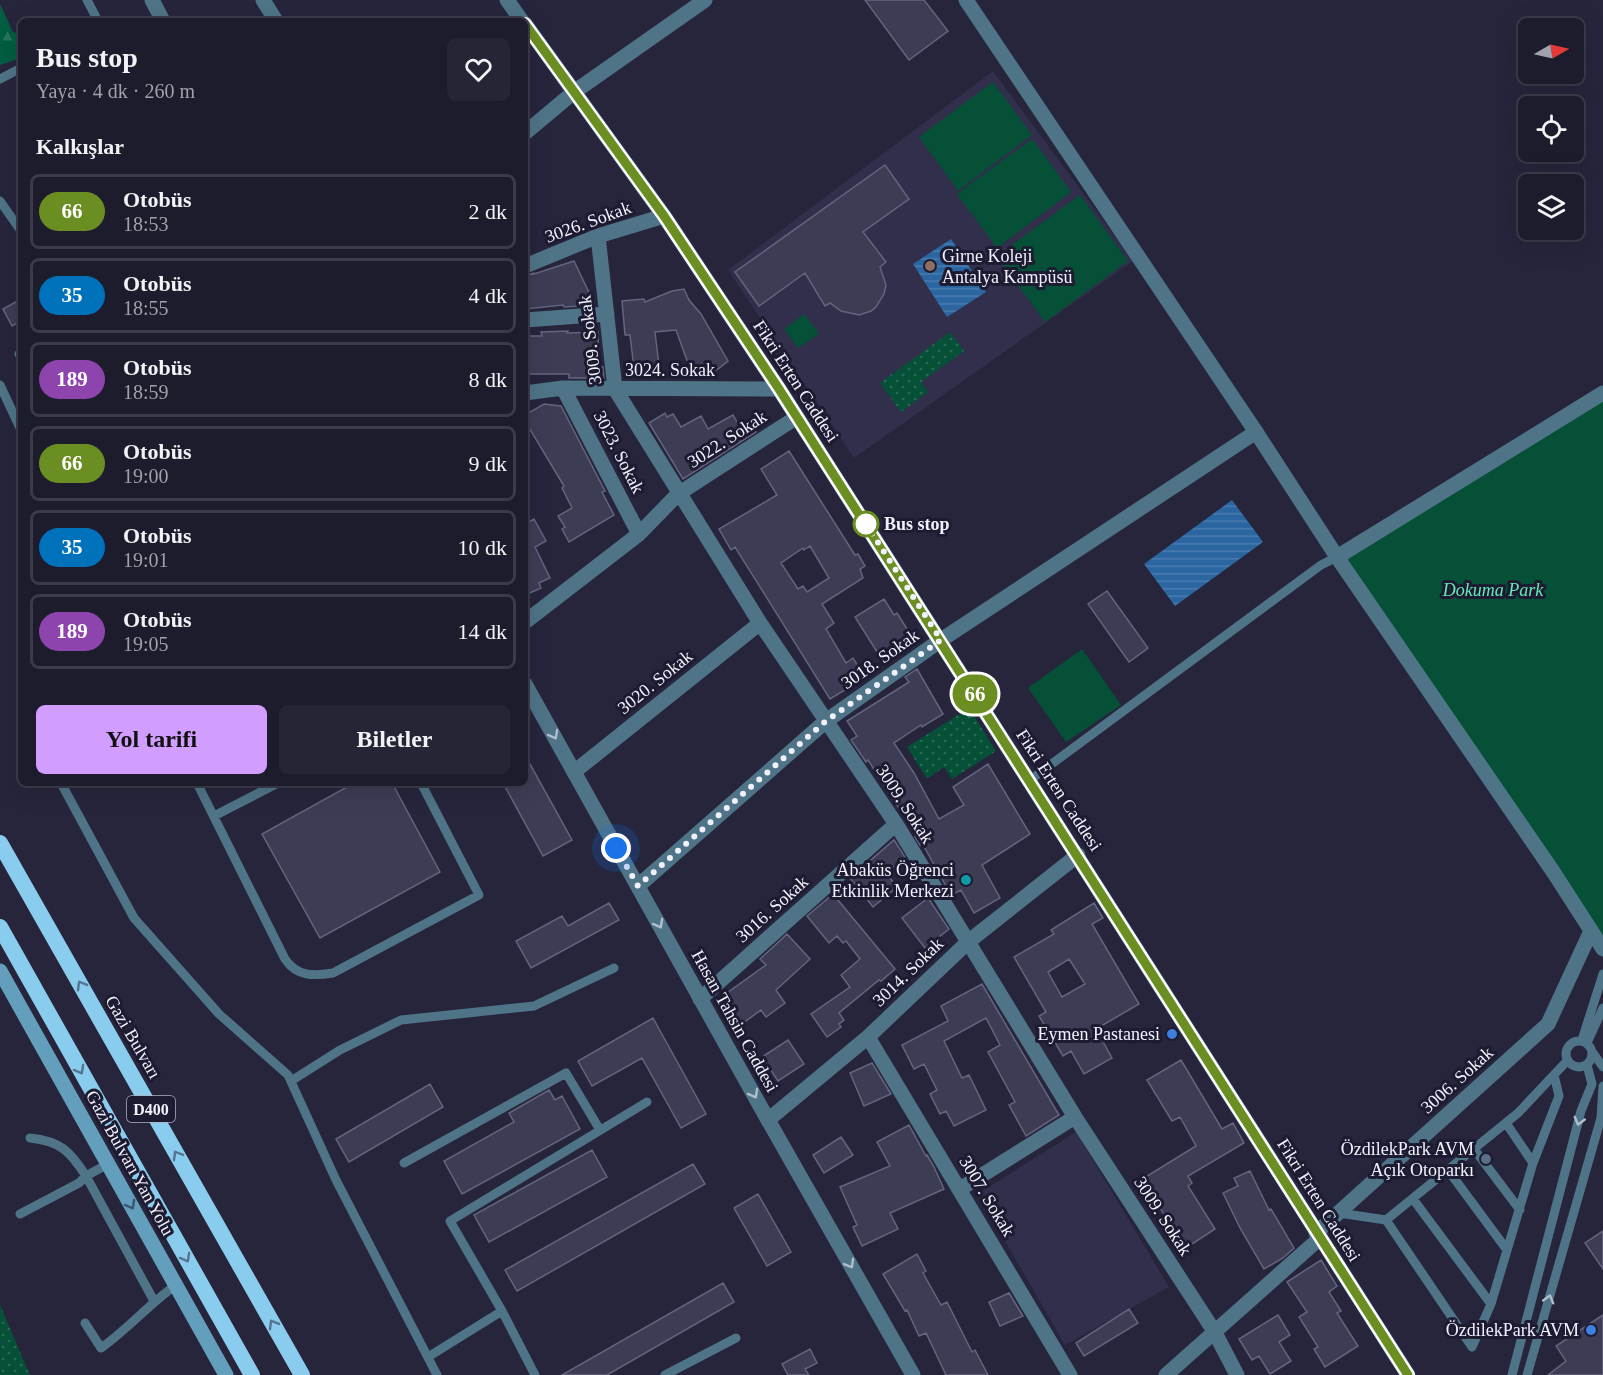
<!DOCTYPE html>
<html lang="tr">
<meta charset="utf-8">
<style>
body{margin:0;font-family:"Times New Roman",serif;background:#252535;color:#f1f3f6;height:100vh;display:flex;flex-direction:column;font-size:22px;white-space:nowrap}
*{box-sizing:border-box;margin:0}
p{font-size:20px;color:#a0a1aa}
.icon{flex:none;width:33px;height:33px;fill:none;stroke:currentColor;stroke-width:2;stroke-linecap:round;stroke-linejoin:round}
.map{position:relative;flex:1;overflow:hidden}
.sheet{position:absolute;left:18px;top:18px;width:510px;height:768px;display:flex;flex-direction:column;background:#1c1c2d;border-radius:9px;box-shadow:0 6px 24px #0002,0 0 0 2px #3a3a49}
.sheet>*{flex:none}
.badge{padding:0 12px;border-radius:20px;font-size:21px;line-height:39px}
.needle{width:39px;rotate:81deg}
.fabs{position:absolute;left:1518px;top:18px;display:grid;gap:12px}
.fabs a{display:grid;place-items:center;width:66px;height:66px;border-radius:9px;background:#1c1c2d;box-shadow:0 6px 24px #0002,0 0 0 2px #3a3a49;font-size:30px}
.you{position:absolute;width:30px;height:30px;margin:-15px;border:4px solid #fff;border-radius:50%;background:#1a73e8;box-shadow:0 0 0 9px #1a73e833}
.map>.badge{position:absolute;translate:-50% -50%;box-shadow:0 0 0 3px #fff}
h2{padding:0 18px;font-size:22px;line-height:54px}
.round{display:grid;place-items:center;flex:none;width:63px;height:63px;border-radius:9px;background:#252535}
.headline{display:flex;align-items:center;justify-content:space-between;height:102px;padding:0 18px}
h1{font-size:28px;font-weight:600;line-height:45px}
.button{display:flex;gap:12px;margin-top:auto;padding:12px 18px}
.button a{flex:1;height:69px;border-radius:9px;background:#d19dfe;color:#111;font-size:24px;font-weight:600;line-height:69px;text-align:center}
.button a+a{background:#252535;color:#f1f3f6}
ul{padding:0;list-style:none}
li{display:flex;align-items:center;gap:18px;height:75px;margin:0 12px 9px;padding:0 6px;border:3px solid #3a3a49;border-radius:9px}
li div{flex:1}
li b{display:block;font-size:22px}
li em{font-style:normal}
li .badge{min-width:66px;font-weight:700;text-align:center}
.map>svg:first-child{display:block}
.built{fill:#312f4c}
.grass{fill:url(#grass-dots)}
.forest{fill:url(#forest-firs)}
.park{fill:#055037}
.water{fill:url(#water-rules)}
.building{fill:#3d3c55;stroke:#65647f;stroke-width:1.5;fill-rule:evenodd}
.lines{fill:none;stroke-linecap:round;stroke-linejoin:round}
.service{stroke:#4f7487;stroke-width:9}
.minor{stroke:#4f7487;stroke-width:15}
.tertiary{stroke:#4f7487;stroke-width:15}
.secondary{stroke:#639fbd;stroke-width:15}
.trunk{stroke:#8accee;stroke-width:16}
.oneway{stroke:#b0bfce}
.oneway2{stroke:#547490}
.oneway3{stroke:#3c5670}
.line-casing{stroke:#fff;stroke-width:14}
.line{stroke:#6b8e23;stroke-width:9}
.walk{stroke:#f1f1fd;stroke-width:6;stroke-dasharray:0 10.8}
.education-dot{fill:#8d6e63;stroke:#1d1b31;stroke-width:2}
.stop-dot{fill:#fff;stroke:#6b8e23;stroke-width:3}
.culture-dot{fill:#0f9aa8;stroke:#1d1b31;stroke-width:2}
.shop-dot{fill:#3f7fe0;stroke:#1d1b31;stroke-width:2}
.service-dot{fill:#5c6f8a;stroke:#1d1b31;stroke-width:2}
.labels{text-anchor:middle;dominant-baseline:central;stroke-width:6;stroke-linejoin:round;paint-order:stroke}
.shield{fill:#1d1b31;stroke:#b1b1c0;stroke-width:1.5}
.shield-label{font-size:16px;font-weight:bold;fill:#f1f1fd}
.street-label{font-size:18px;fill:#f1f1fd;stroke:#1d1b31}
.poi-label{font-size:18px;fill:#f1f1fd;stroke:#1d1b31;text-anchor:end}
.stop-label{font-size:18px;font-weight:bold;fill:#f1f1fd;stroke:#1d1b31;text-anchor:start}
.park-label{font-size:18px;font-style:italic;fill:#64ebb5;stroke:#1d1b31}
</style>
<div class="map">
<svg width="1603" height="1375" viewBox="0 0 1603 1375">
<defs>
<pattern id="grass-dots" width="8" height="8" patternUnits="userSpaceOnUse" patternTransform="scale(1.5)"><rect width="8" height="8" fill="#055037"/><path d="M2 2h.1M6 6h.1" fill="none" stroke="#2a6a55" stroke-width="1.8" stroke-linecap="round"/></pattern>
<pattern id="forest-firs" width="22" height="20" patternUnits="userSpaceOnUse" patternTransform="scale(1.5)"><rect width="22" height="20" fill="#025d41"/><path d="M5 1l3.5 6h-7zM16 11l3.5 6h-7z" fill="#27755d"/></pattern>
<pattern id="water-rules" width="6" height="5" patternUnits="userSpaceOnUse" patternTransform="scale(1.5)"><rect width="6" height="5" fill="#2b66a1"/><path d="M0 2.5h6" fill="none" stroke="#4a7caf"/></pattern>
</defs>
<rect width="100%" height="100%" fill="#26253c"/>
<path class="built" d="M993,71L1133,261L854,458L728,270Z
M1076,1132L1169,1287L1065,1345L978,1194Z"/>
<path class="grass" d="M950,332L964,351L921,382L928,392L901,412L880,383Z
M969,708L996,751L952,779L944,767L927,779L907,747Z
M0,1305L30,1375H0Z"/>
<path class="forest" d="M0,4L13,32L21,35V58L0,65Z"/>
<path class="park" d="M993,82L1032,135L958,191L919,137Z
M1032,139L1071,192L997,248L957,194Z
M1080,195L1128,261L1045,322L997,256Z
M804,314L819,334L798,348L784,329Z
M1603,393V951L1337,557Z
M1082,649L1121,705L1066,742L1028,688Z"/>
<path class="water" d="M951,239L986,292L947,317L913,264Z
M1232,500L1263,542L1175,606L1144,564Z"/>
<path class="building" d="M865,0H924L948,31L909,60Z
M885,165L909,199L863,232L886,262L880,267L886,285L884,294L876,307L871,311L859,315L841,311L830,303L825,306L805,273L759,306L735,272Z
M574,261L594,303L581,306L564,307L563,305L525,309V276L534,273V274Z
M684,289L689,300L701,314L728,361L718,369L693,377L676,330L655,332L660,374L635,377L630,335H625L622,301L644,299L645,302L672,291Z
M21,299V321L12,326L3,309Z
M568,331L567,333L598,332L599,367H603L604,378H569V374H525V336H542L541,332Z
M544,404L561,406L605,491L602,492L614,515L569,542L562,529L565,527L558,516L572,508L562,488L564,486L525,421V415Z
M665,413L667,417L673,414L681,427L701,416L708,429L733,415L742,431L752,425L756,432L683,479L649,423Z
M789,451L855,555L858,554L865,566L860,569L863,578L822,604L834,623L826,629L846,663L853,658L865,678L830,699L735,547L731,550L719,529L777,495L761,469ZM810,546L829,578L807,592L803,586L798,589L781,563L803,548L804,550Z
M534,519L546,541L535,547L550,578L539,583L541,588L525,595V524Z
M1107,591L1148,648L1129,662L1088,604Z
M884,599L894,615L897,613L914,640L882,660L855,617Z
M917,669L943,714L922,727L921,725L894,743L914,773L939,819L964,805L953,787L988,764L1030,834L982,865L1000,898L974,913L961,890L951,895L922,843L920,845L915,837L921,833L906,806L900,810L868,760L866,762L851,740L857,736L847,721L909,682L905,677Z
M525,755L572,840L543,856L503,783H525Z
M354,783H392L440,872L320,938L262,834Z
M894,840L905,857L886,873L897,887L873,907L850,878Z
M833,894L895,969L881,981L879,980L839,1013L844,1020L839,1024L841,1027L827,1037L811,1014L850,987L841,975L860,959L846,941L843,943L837,936L829,943L807,916Z
M928,898L949,929L925,948L902,918Z
M609,903L619,920L531,968L516,941L562,916L568,926Z
M1094,903L1103,918L1092,924L1139,1004L1096,1029L1112,1058L1084,1074L1071,1051L1063,1056L1039,1016L1046,1012L1014,957L1054,934L1051,930ZM1069,959L1085,984L1062,997L1048,972Z
M787,934L810,959L776,990L785,1003L766,1017L761,1010L739,1026L720,998L766,965L760,959Z
M982,984L1059,1115L1026,1136L1009,1105L1015,1102L988,1052L1000,1045L986,1018L944,1041L962,1078L969,1075L986,1110L954,1126L946,1111L940,1114L930,1094L937,1090L924,1064L914,1069L902,1045L948,1021L941,1006Z
M653,1018L706,1114L681,1128L642,1058L592,1086L578,1061Z
M788,1040L804,1064L778,1081L762,1057Z
M1181,1060L1222,1129L1233,1123L1244,1143L1188,1176L1192,1183L1188,1186L1215,1229L1186,1248L1158,1205L1155,1206L1139,1181L1196,1146L1180,1117L1172,1121L1147,1080Z
M872,1063L891,1094L864,1106L850,1073Z
M430,1084L443,1107L349,1162L336,1139Z
M549,1090L555,1100L562,1096L580,1129L462,1194L444,1161L514,1122L509,1113Z
M909,1125L926,1156L927,1155L934,1167L944,1189L890,1213L898,1229L862,1246L853,1227L857,1225L840,1187L890,1166L877,1142Z
M841,1137L853,1155L824,1173L813,1155Z
M592,1150L607,1177L489,1242L474,1215Z
M693,1164L705,1184L517,1291L505,1270Z
M1250,1171L1269,1210L1271,1209L1294,1248L1283,1258L1264,1269L1240,1228L1223,1193L1238,1186L1234,1178Z
M758,1194L791,1252L767,1266L734,1208Z
M1603,1231V1269L1585,1243Z
M917,1254L926,1271L923,1273L941,1305L947,1302L972,1352L975,1350L988,1375H946L926,1333L919,1336L907,1310L905,1311L883,1274Z
M1321,1260L1337,1286L1329,1292L1341,1311L1337,1313L1358,1346L1325,1367L1314,1349L1318,1347L1299,1317L1307,1312L1287,1282Z
M723,1283L734,1302L607,1375H562Z
M1009,1293L1023,1316L1000,1326L989,1302Z
M1129,1309L1138,1323L1084,1356L1076,1343Z
M1278,1315L1290,1335L1279,1342L1291,1361L1270,1374L1259,1356L1252,1360L1239,1339Z
M1603,1315V1375H1548L1566,1361L1556,1346Z
M810,1349L817,1363L805,1369L809,1375H788L782,1364Z"/>
<g class="lines">
<path class="service" d="M87,0L98,21
M0,79L21,68
M0,201L21,231
M19,354L21,353
M0,385L21,430
M1030,780L1321,565L1337,557
M61,783L134,918L219,1014L288,1075L336,1180L437,1375
M197,783L285,959C297,977 314,976 333,973L479,895L421,783
M214,816L278,783
M1582,1040L1603,974
M1566 1054a13 13 0 1 1 26 0a13 13 0 1 1-26 0Z
M1587,1043L1603,1008
M1593,1053L1603,1067
M291,1081L340,1050L401,1020L534,1006L614,968
M1506,1123L1533,1163
M30,1138C60,1141 70,1151 86,1176L108,1164
M1474,1149L1520,1210
M404,1163L566,1073L600,1130
M1448,1170L1507,1250
M1413,1199L1491,1304
M1339,1213L1386,1220
M20,1214L79,1183L86,1176L154,1301
M502,1311L535,1375
M85,1323L101,1348C128,1329 149,1304 176,1285
M1472,1347L1386,1220L1518,1113L1567,1061
M1472,1347L1491,1304L1533,1163L1559,1096L1554,1075
M428,1357L502,1311L450,1221L647,1102
M665,1375L736,1338
M1512,1375L1581,1111L1592,1084L1587,1065
M1527,1375L1601,1118L1603,1086"/>
<path class="minor" d="M263,0L276,21
M525,133L574,92L705,0
M598,236L615,389L760,623L896,824L1075,1117L1214,1331L1237,1375
M525,266L598,236L664,216
M525,320L607,314
M563,388L639,534
M525,393L563,388L779,389
M1337,557L1603,393
M525,622L639,534L678,494L797,417
M574,772L760,623
M638,886L826,721L941,640
M700,999L896,824
M868,1037L1070,1375
M768,1120L868,1037L968,942L1078,855
M960,1189L1075,1117
M1316,1233L1548,1024L1591,931
M1166,1375L1320,1238"/>
<path class="tertiary" d="M152,0L163,21
M507,0L522,21
M966,0L1256,432L1337,557L1554,873L1603,949
M525,24L664,216L779,389L1408,1375
M941,640L1256,432
M525,684L768,1120L913,1375"/>
<path class="secondary" d="M0,971L226,1375"/>
<path class="trunk" d="M0,843L302,1375
M0,927L252,1375"/>
</g>
<defs><path id="oneway-chevron" d="M-2-3.5L2.5 0L-2 3.5" fill="none" stroke-width="1.6" stroke-linecap="round" stroke-linejoin="round" transform="scale(1.5)"/></defs>
<g class="oneway">
<use href="#oneway-chevron" transform="translate(554 735) rotate(61)"/>
<use href="#oneway-chevron" transform="translate(659 924) rotate(61)"/>
<use href="#oneway-chevron" transform="translate(754 1094) rotate(61)"/>
<use href="#oneway-chevron" transform="translate(1579 1121) rotate(105)"/>
<use href="#oneway-chevron" transform="translate(850 1264) rotate(60)"/>
<use href="#oneway-chevron" transform="translate(1549 1299) rotate(-74)"/>
</g>
<g class="oneway2">
<use href="#oneway-chevron" transform="translate(81 985) rotate(-120)"/>
<use href="#oneway-chevron" transform="translate(80 1070) rotate(61)"/>
<use href="#oneway-chevron" transform="translate(177 1155) rotate(-120)"/>
<use href="#oneway-chevron" transform="translate(186 1258) rotate(61)"/>
<use href="#oneway-chevron" transform="translate(273 1324) rotate(-120)"/>
</g>
<use class="oneway3" href="#oneway-chevron" transform="translate(131 1205) rotate(61)"/>
<g class="lines">
<g class="line-casing">
<path id="line" d="M525,24L664,216L779,389L1408,1375"/>
</g>
<use href="#line" class="line"/>
<path class="walk" d="M616,848L638,886L826,721L941,640L866,524"/>
</g>
<circle class="education-dot" cx="930" cy="266" r="6"/>
<circle class="stop-dot" cx="866" cy="524" r="12"/>
<circle class="culture-dot" cx="966" cy="880" r="6"/>
<g class="shop-dot">
<circle cx="1172" cy="1034" r="6"/>
<circle cx="1591" cy="1330" r="6"/>
</g>
<circle class="service-dot" cx="1486" cy="1159" r="6"/>
<g class="labels">
<rect class="shield" x="127" y="1096" width="48" height="26" rx="4.5"/>
<g class="shield-label">
<text x="151" y="1109">D400</text>
</g>
<g class="street-label">
<text transform="translate(588 222) rotate(-20)">3026. Sokak</text>
<text transform="translate(590 340) rotate(-97)">3009. Sokak</text>
<text x="670" y="370">3024. Sokak</text>
<text transform="translate(796 381) rotate(57)">Fikri Erten Caddesi</text>
<text transform="translate(727 439) rotate(-33)">3022. Sokak</text>
<text transform="translate(619 452) rotate(63)">3023. Sokak</text>
<text transform="translate(880 659) rotate(-35)">3018. Sokak</text>
<text transform="translate(655 682) rotate(-39)">3020. Sokak</text>
<text transform="translate(1059 790) rotate(57)">Fikri Erten Caddesi</text>
<text transform="translate(905 804) rotate(57)">3009. Sokak</text>
<text transform="translate(772 909) rotate(-42)">3016. Sokak</text>
<text transform="translate(908 972) rotate(-44)">3014. Sokak</text>
<text transform="translate(735 1021) rotate(61)">Hasan Tahsin Caddesi</text>
<text transform="translate(133 1037) rotate(60)">Gazi Bulvarı</text>
<text transform="translate(1457 1080) rotate(-42)">3006. Sokak</text>
<text transform="translate(130 1163) rotate(61)">Gazi Bulvarı Yan Yolu</text>
<text transform="translate(987 1196) rotate(59)">3007. Sokak</text>
<text transform="translate(1319 1200) rotate(58)">Fikri Erten Caddesi</text>
<text transform="translate(1163 1216) rotate(57)">3009. Sokak</text>
</g>
<g class="poi-label">
<text x="942" y="256" text-anchor="start">Girne Koleji<tspan x="942" dy="21">Antalya Kampüsü</tspan></text>
<text x="954" y="870">Abaküs Öğrenci<tspan x="954" dy="21">Etkinlik Merkezi</tspan></text>
<text x="1160" y="1034">Eymen Pastanesi</text>
<text x="1474" y="1149">ÖzdilekPark AVM<tspan x="1474" dy="21">Açık Otoparkı</tspan></text>
<text x="1579" y="1330">ÖzdilekPark AVM</text>
</g>
<g class="stop-label">
<text x="884" y="524">Bus stop</text>
</g>
<g class="park-label">
<text x="1493" y="590">Dokuma Park</text>
</g>
</g>
</svg>
<div class="fabs">
<a><svg class="needle" viewBox="-14 -14 28 28"><path d="M0-13l5 13h-10z" fill="#e53935"/><path d="M0 13l5-13h-10z" fill="#a0a1aa"/></svg></a>
<a><svg class="icon" aria-label="locate" viewBox="0 0 24 24"><circle cx="12" cy="12" r="6"/><path d="M12 2v4M12 18v4M2 12h4M18 12h4"/></svg></a>
<a><svg class="icon" aria-label="layers" viewBox="0 0 24 24"><path d="M12 4l9 5-9 5-9-5zM3 14l9 5 9-5"/></svg></a>
</div>
<div class="you" style="left:616px;top:848px"></div>
<b class="badge" style="left:975px;top:694px;background:#6b8e23;color:#fff">66</b>
<section class="sheet">
<div class="headline"><div><h1>Bus stop</h1><p>Yaya · 4 dk · 260 m</p></div><a class="round"><svg class="icon" aria-label="heart" viewBox="0 0 24 24"><path d="M12 20l-8-8c-3-5 5-10 8-4 3-6 11-1 8 4z"/></svg></a></div>
<h2>Kalkışlar</h2>
<ul>
<li><span class="badge" style="background:#6b8e23;color:#fff">66</span><div><b>Otobüs</b><p>18:53</p></div><em>2 dk</em></li>
<li><span class="badge" style="background:#0072bc;color:#fff">35</span><div><b>Otobüs</b><p>18:55</p></div><em>4 dk</em></li>
<li><span class="badge" style="background:#8e44ad;color:#fff">189</span><div><b>Otobüs</b><p>18:59</p></div><em>8 dk</em></li>
<li><span class="badge" style="background:#6b8e23;color:#fff">66</span><div><b>Otobüs</b><p>19:00</p></div><em>9 dk</em></li>
<li><span class="badge" style="background:#0072bc;color:#fff">35</span><div><b>Otobüs</b><p>19:01</p></div><em>10 dk</em></li>
<li><span class="badge" style="background:#8e44ad;color:#fff">189</span><div><b>Otobüs</b><p>19:05</p></div><em>14 dk</em></li>
</ul>
<div class="button"><a>Yol tarifi</a><a>Biletler</a></div>
</section>
</div>
